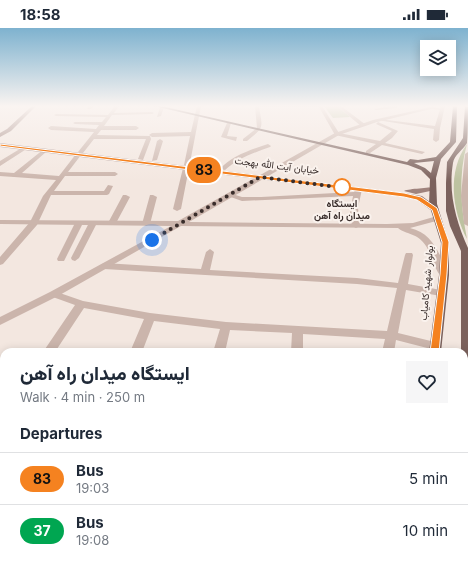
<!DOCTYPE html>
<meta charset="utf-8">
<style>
body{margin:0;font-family:Inter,Vazirmatn,sans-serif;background:#f6f6f7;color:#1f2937;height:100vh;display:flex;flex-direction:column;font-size:15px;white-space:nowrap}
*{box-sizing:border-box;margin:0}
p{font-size:13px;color:#747a83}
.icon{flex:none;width:22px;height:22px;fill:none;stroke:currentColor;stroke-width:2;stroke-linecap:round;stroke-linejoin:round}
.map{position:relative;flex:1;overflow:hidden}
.details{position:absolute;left:0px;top:320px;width:468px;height:216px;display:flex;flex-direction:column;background:#fff;border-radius:12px 12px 0 0;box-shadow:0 2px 10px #0003}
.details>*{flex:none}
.badge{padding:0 8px;border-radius:13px;font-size:14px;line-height:26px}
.tools{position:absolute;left:420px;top:12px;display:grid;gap:8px}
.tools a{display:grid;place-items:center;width:36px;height:36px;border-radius:0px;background:#fff;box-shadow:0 2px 10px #0003;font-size:20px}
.you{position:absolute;width:20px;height:20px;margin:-10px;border:3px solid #fff;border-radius:50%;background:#1a73e8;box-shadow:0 0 0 6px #1a73e833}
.map>.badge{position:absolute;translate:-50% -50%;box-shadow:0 0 0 2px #fff}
h2{padding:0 20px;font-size:15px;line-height:36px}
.round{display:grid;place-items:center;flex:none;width:42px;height:42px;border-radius:0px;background:#f6f6f7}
.head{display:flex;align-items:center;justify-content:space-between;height:68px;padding:0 20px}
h1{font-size:19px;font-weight:800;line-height:30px}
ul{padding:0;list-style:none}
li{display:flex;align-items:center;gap:12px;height:52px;padding:0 20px;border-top:1px solid #e0e1e3}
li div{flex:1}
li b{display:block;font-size:15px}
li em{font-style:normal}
li .badge{min-width:44px;font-weight:700;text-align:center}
.status{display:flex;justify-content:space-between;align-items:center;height:28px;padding:0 20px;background:#fff;direction:ltr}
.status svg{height:11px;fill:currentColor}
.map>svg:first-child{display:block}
.green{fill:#bdc2a0}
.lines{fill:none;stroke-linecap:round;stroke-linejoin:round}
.minor{fill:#cbb5ac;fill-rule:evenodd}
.tertiary{fill:#cbb5ac;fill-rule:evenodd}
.secondary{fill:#9f837d;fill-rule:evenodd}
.primary{fill:#7b615c;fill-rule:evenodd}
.line{fill:#f58220;stroke:#fff}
.walk{stroke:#392d2b;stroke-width:4;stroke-dasharray:0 7.2}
.stop-dot{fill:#fff;stroke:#f58220;stroke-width:2}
.labels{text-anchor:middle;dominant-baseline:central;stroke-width:4;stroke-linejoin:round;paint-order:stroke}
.far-street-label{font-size:10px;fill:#392d2b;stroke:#faf2ed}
.far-stop-label{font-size:10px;font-weight:bold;fill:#392d2b;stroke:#faf2ed}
</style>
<div class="status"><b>18:58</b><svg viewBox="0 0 49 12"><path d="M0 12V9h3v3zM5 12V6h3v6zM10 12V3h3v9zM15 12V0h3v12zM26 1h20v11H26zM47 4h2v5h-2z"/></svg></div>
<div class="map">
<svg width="468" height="536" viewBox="0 0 468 536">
<rect width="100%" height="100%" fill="#f3e7e0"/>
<path class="green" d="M324,78H337L350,89L333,90Z
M467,116C458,147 461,180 467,211C452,182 447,143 467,116Z"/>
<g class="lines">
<path class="minor" d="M89,78H94L91,81H87Z
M115,78H119L114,85L152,84L154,85L152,86L112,87L104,98H136L139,100L136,102H101L97,107L150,108L151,111L143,132L138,131L146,111H94L83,125L81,126L78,124L94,104L51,102L48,100L51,98L96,101L99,97L75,96L73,95L75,94H102L106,89L56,88L54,87L56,86L108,87Z
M162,78L164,79L161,88L157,89L160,79Z
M197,78H201L181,181L177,183L173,181L183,140L185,138L184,137L190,108L152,109L149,107L152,105L191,104Z
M255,78H322L339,105L380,113L392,103L376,96L378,94L398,103L392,110L385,115L425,124L422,126L382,117L370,125H366V123L376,116L335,107L319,79H259C263,101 264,99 247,113H243V111L257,100Z
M337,78H341L366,97L361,98Z
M394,78H397V80L376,82L374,81Z
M441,78H445L440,100L439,112L436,114L433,112L434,101L377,92L379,91L435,98Z
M229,94L231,95L227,108L237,109L236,113L221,109L227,95Z
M160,111L163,113L157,132L152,133L157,113Z
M268,116L271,118L270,119C255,124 237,131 225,142L220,141C231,128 252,121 268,116Z
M23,119L28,120L0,138V133Z
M44,121L46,122V124L22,145L59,148L76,126L78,125L81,127L68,144H115L118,146L115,148H65L54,163H104L108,157L113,158L109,166L107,167H51L37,197L3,236L0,237V229L30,194L43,168L56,152L0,148V144L14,145Z
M468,124V198L464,196L461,168L465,126Z
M359,159L362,161L358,180L360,198L356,200L352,198L350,185L353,168L242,173L225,167L229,165L242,169H261L354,164L357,160Z
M123,167H126L130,169L115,197H109L108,195Z
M150,167H153L157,169L150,196L146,198L142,196Z
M76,193H79L83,195L64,233H58L57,231Z
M90,193H93L97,195L79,230L75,233L72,232L71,230Z
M210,221L214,224L210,242L357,250L398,255L405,227L406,225H412L413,227L408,256L441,262L446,265L441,268L406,262L398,305L439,315L441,318L439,321L435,322L396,312L394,324H382L385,311L303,306V324H291L292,305L230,302L225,324H213L220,301L154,293L142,324H130L144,291L84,280L55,324H43L75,277L50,268L49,266L54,263L83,273L150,285L226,294L387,303L397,260L357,256L104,241L99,238L104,235L201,241L206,224Z
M0,425H4V439H0Z
M0,525H4V532H39L41,536H0Z
M335,532H353V536H335Z"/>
<path class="tertiary" d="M431,79L444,81L442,82L431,81L377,94L339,107L189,194L387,196L413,195L437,188L441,190L440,192L410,200C433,205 440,227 449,247L447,249L444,250C436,248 431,225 426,218C417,204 406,207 398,200L181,198L58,268L0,297V289L50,264L171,198L0,196V192L178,193L335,105L373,92Z"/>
<path class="secondary" d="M32,78H36L11,103L0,109V105L7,101Z
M0,115L404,165L422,168L439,181L435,183H432L417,172L404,169L0,119Z
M433,159L436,161L435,162L416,166L404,163C406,161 427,160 433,159Z"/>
<path class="primary" d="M154,78H161L407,134L410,131L418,132L436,129L450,114L453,78H457L456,114L441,131L436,150L437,176L449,215V247L441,324H429L439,247L441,215L429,176L430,151L421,142L408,137ZM434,133L431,145L425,140L414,135Z
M465,78H468C468,86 468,108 467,115C463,122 454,127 453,135C448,165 456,193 468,220V383L464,382V324H461V223L450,198L446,183V155L447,134L463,110Z
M464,427L468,428V442L464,441Z
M468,477V536H459V532H464V478Z
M411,532H429V536H411Z"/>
</g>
<linearGradient id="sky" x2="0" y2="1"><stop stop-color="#7eb2cf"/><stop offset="0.51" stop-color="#faf4f1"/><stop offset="1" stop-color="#faf4f1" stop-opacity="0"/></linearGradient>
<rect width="468" height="153" fill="url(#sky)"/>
<path class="line" d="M0,116L404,165L421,169L437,180L449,214L447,246L439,324L435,327L430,324L440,246L442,214L432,182L417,172L404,169L0,118Z"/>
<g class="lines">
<path class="walk" d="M152,212L260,149L345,160L342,159"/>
</g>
<circle class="stop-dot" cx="342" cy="159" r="8"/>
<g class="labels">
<g class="far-street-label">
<text transform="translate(277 137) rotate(7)">خیابان آیت الله بهجت</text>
<text transform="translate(426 255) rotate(-85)">بولوار شهید کامیاب</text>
</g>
<g class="far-stop-label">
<text x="342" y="175">ایستگاه<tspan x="342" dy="12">میدان راه آهن</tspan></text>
</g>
</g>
</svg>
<div class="tools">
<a><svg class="icon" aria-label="layers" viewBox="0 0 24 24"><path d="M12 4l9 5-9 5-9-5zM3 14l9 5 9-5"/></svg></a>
</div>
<div class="you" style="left:152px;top:212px"></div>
<b class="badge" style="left:204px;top:142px;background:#f58220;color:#111">83</b>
<section class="details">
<div class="head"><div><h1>ایستگاه میدان راه آهن</h1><p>Walk · 4 min · 250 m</p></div><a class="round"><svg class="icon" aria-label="heart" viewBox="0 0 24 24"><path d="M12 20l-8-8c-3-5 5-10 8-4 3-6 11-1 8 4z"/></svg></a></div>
<h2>Departures</h2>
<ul>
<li><span class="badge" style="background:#f58220;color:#111">83</span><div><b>Bus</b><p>19:03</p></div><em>5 min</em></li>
<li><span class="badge" style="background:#00a651;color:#fff">37</span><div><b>Bus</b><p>19:08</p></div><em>10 min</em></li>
</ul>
</section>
</div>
